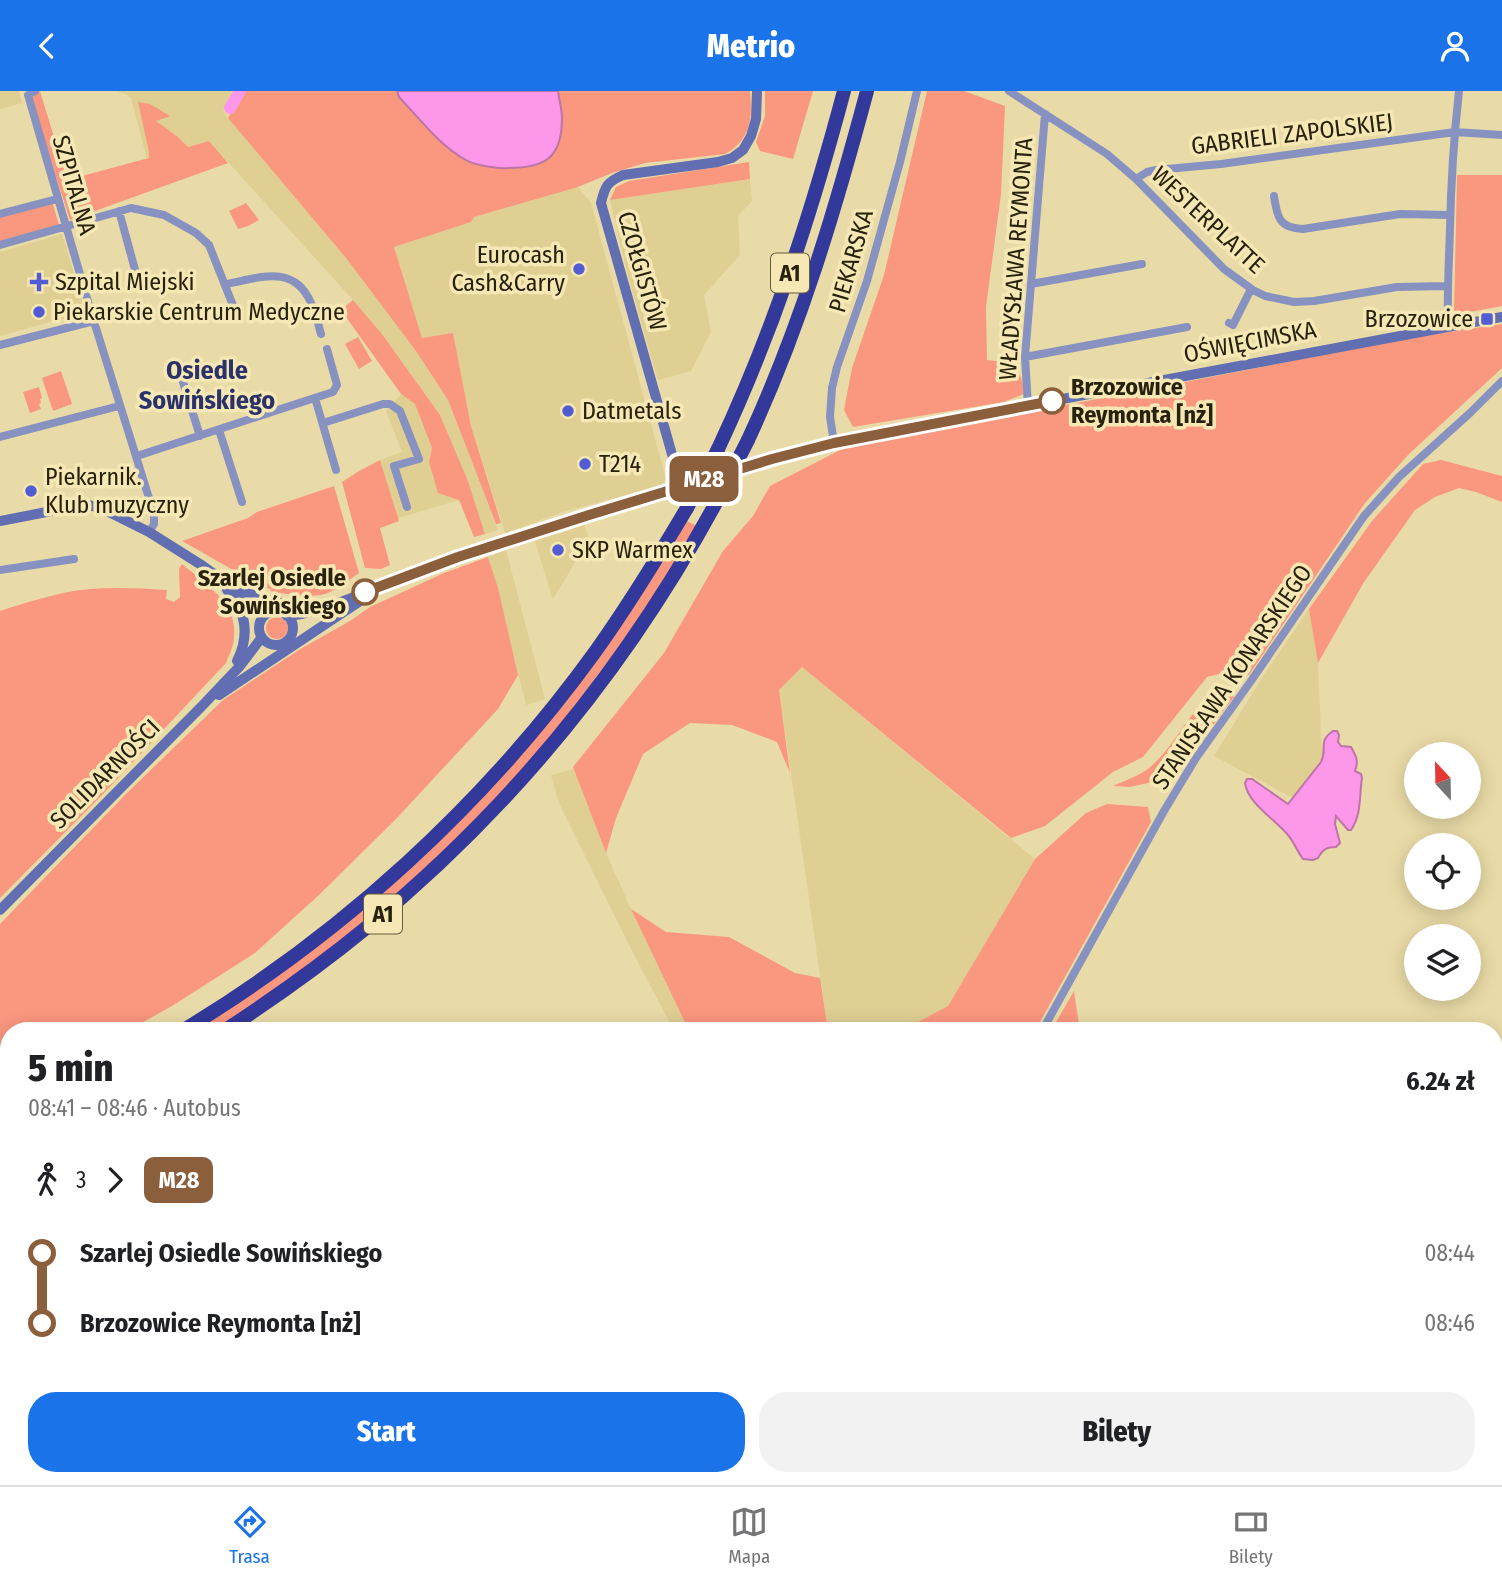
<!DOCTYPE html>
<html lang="pl">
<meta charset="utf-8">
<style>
body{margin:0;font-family:"Fira Sans Condensed",sans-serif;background:#f2f2f2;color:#202124;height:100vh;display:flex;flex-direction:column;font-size:26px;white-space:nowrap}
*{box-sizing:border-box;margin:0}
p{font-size:23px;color:#757577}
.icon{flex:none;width:38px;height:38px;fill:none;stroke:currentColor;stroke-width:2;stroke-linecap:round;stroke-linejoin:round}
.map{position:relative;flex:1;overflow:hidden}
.details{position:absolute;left:0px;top:931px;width:1503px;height:464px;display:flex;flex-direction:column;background:#fff;border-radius:28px 28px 0 0;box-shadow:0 4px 18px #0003}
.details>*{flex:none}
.badge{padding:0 14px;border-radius:10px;font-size:24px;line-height:46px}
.needle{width:46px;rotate:338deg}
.fabs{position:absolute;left:1404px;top:651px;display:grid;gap:14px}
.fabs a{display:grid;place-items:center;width:77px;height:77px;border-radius:50%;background:#fff;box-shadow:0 4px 18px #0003;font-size:35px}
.map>.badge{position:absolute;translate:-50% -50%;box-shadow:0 0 0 4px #fff}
.legs{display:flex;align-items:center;gap:10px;height:77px;padding:0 28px;font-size:23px}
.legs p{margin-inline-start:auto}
.overview{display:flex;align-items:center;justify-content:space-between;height:119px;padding:0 28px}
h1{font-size:38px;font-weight:800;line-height:52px}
.primary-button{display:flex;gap:14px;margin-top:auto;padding:14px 28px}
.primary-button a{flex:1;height:80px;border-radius:28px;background:#1a73e8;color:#fff;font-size:28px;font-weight:800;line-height:80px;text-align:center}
.primary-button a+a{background:#f2f2f2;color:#202124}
ul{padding:0 28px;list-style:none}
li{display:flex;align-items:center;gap:24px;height:70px;font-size:26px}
li i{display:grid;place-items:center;width:10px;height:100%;margin:0 9px;background:currentColor}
li i::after{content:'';width:18px;height:18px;margin:-9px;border:5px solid;border-radius:50%;background:#fff}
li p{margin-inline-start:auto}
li:first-child i{background:linear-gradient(#0000 50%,currentColor 0)}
li:last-child i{background:linear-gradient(currentColor 50%,#0000 0)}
header{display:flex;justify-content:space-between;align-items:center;height:91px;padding:0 28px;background:#1a73e8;color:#fff;font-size:32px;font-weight:800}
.tabs{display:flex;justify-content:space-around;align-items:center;height:98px;border-top:2px solid #e0e0e0;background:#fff;font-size:19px;color:#757577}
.tabs a{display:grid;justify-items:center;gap:4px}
.tabs .active{color:#1a73e8}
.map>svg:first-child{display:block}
.built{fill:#dfcf93}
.green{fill:#fa977f}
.water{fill:#fd97e9;stroke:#bd74a7;stroke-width:2}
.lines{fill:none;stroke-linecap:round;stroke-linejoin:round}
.river{stroke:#fd97e9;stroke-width:12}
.street{stroke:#8892c1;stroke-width:8}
.secondary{stroke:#616eb2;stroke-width:10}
.highway{stroke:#33389b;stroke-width:14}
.highway-bridge{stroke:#33389b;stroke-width:14}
.line-1-casing{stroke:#fff;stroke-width:16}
.line-1{stroke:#8b5e3c;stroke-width:10}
.poi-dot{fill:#525cd3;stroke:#f6e8b4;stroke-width:2.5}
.stop-1-dot{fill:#fff;stroke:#8b5e3c;stroke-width:3.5}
.labels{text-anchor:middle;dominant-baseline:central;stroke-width:7;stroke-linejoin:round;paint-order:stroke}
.shield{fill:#f6e8b4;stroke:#655d3f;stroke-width:2}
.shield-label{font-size:23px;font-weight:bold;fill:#27210d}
.street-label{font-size:24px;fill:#27210d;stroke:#f6e8b4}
.poi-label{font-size:24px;fill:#27210d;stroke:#f6e8b4;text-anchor:start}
.stop-label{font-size:24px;font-weight:bold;fill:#27210d;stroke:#f6e8b4;text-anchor:start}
.neighbourhood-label{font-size:26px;font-weight:bold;fill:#2a316b;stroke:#f6e8b4}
</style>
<header><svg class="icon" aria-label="back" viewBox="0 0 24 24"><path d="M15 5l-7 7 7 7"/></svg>Metrio<svg class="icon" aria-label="person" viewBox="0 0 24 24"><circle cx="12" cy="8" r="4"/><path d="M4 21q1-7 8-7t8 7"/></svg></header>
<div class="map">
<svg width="1502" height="1394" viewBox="0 0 1502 1394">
<rect width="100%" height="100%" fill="#e9dba7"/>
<path class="built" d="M0,0H19L22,12L0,18Z
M116,0H232L223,21L346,167L416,260L448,309L498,439L485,443L468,390L440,324L382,243L353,209L209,50L147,68L131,7L125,3Z
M750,88L752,110L738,125L740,164L704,204L711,241L691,280L658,289L628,185L610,109Z
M578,96L591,112L666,388L662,394L563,421L505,442L471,335L453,243L422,247L394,156L470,131L474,126Z
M62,143L86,221L0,245V161Z
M401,303L415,313L432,357L429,372L459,409L398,427L380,369L402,361L386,320Z
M584,432L594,464L576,470L553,508L534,448Z
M506,459L545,608L526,614L510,552L498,497L488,466Z
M1309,518L1318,572L1322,667L1293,707L1214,665L1263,585Z
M802,576L1035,768L948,915L901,940H828L779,599Z
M574,678L606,762L631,818L689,940H674L630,856L558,710L551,684Z
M9,1120V1386H344L307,1394H0V1124Z"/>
<path class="green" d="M40,0L67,89L149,67V61L138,11L150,13L170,25L156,30L178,46L188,56L209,50L228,72L70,129L31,8Z
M244,0H750C753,26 750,50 725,63L645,72L612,82L578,96L474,126L471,131L394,156L422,247L453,242L471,335L501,432L496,433L448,309L416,260L346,167L228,27Z
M765,0H813L793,68L760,60L756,51L765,25Z
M927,0H964L1005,15L1001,103L986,216L987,269L1016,272L1026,302L1004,311L853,336L844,319L852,277L884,184Z
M749,71L750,88L610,109L616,96L629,90Z
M1457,84H1502V215L1454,224Z
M52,110L59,134L0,152V124Z
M246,112L259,129L248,135L238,138L229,120Z
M353,209L382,243L440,324L468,390L485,443L474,446L459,409L438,402L429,371L432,357L415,313L401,303L341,219Z
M1502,233V277L1408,364L1365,412L1249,584L1235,579L1207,586L1143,666L1113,681L1045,735L1011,747L802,576L779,599L790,682L777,651L732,634L690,632L643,663L616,727L606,762L573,676L664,562L723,460L753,425L770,395L844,357L1252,278L1389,250Z
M358,246L372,270L359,278L345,253Z
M61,280L72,313L53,320L42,287Z
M39,296L42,307L40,308L41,312L39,313L41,318L30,322L23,301Z
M380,369L399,430L380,437L390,474L381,478L365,477L342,391L359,380Z
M1441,369L1502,385V411L1476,401L1459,397L1435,406L1415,419L1364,491L1318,572L1309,518L1372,430L1423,373Z
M334,395L359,482C349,489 333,502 321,504C309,506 282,503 270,500L271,498L263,496L182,450L248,427L257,421Z
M685,429L697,435L643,523L543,657L442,763L347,846L264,907L214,940H192L232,915L478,709Z
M488,466L498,497L518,584L498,618L396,728L319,804L255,862L172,915L127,940H9V996L0,1000V833L126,703L223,609L302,557L350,530L370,516L444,482Z
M182,473C204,492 238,512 234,546C234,555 229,564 226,572L105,701L0,807V520C20,513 42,507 63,502C97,495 132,497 167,499L166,508L174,511L180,506L179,478Z
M266 537a11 11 0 1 1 22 0a11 11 0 1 1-22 0Z
M1217,598H1230L1234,606L1189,666L1148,692L1130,696L1113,695C1124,690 1138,685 1148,678C1176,655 1189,619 1217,598Z
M1107,713L1148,716L1151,731L1035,940H901L948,915L1035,768L1086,722Z
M631,818L666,841L729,846L795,882L820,887L828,940H689Z
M1074,900L1080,940H1051Z
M344,1386H582L590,1394H307Z
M1255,1386H1431L1420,1394H1244L1245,1390Z"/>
<path class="water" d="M397,0H558C559,9 562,18 562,27C562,67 545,77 508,77C498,78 474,74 466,69C439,54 420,28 399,6Z
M1333,640H1337L1339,644L1338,651L1341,655L1351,656C1356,665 1359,670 1355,680L1361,683L1362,687C1359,705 1362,723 1351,739H1348L1336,725L1335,733L1340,752L1336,756C1327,756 1323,758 1318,767L1313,769L1303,768C1297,760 1294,751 1288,744C1275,728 1248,713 1245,692L1247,688H1252L1288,713L1321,671C1328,657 1317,651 1333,640Z"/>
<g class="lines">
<path class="river" d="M230,17L240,0"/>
<path class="street" d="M35,0L28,4L91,221L154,423V433L149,441
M1009,0L1107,63L1136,88L1224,178L1253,199L1265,205L1294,211L1314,210L1397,196L1447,195
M1136,88L1147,81L1156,79L1221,73L1455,41L1502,44
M1274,105C1277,126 1279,137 1303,138L1400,123L1450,124
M119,120L137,186
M0,123L57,108
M0,154L131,117L164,124L196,142L209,154L236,222
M226,193C259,187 294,172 311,212C316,221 318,233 321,243
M1031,193L1142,173
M1229,232L1233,234L1251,198
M1448,235C1447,202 1449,170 1450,137C1451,91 1454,45 1459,0
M0,254L94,230
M1025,266L1187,236
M182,275L183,291L200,345
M315,307L336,379
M1028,314L1025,266L1045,23
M323,332L383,313H390L400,320L419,368L394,375L407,416
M219,339L242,411
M0,346L119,315
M834,352L830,326L832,297L837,276L867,190L900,71L917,0
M137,365L333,301L337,294L327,258
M0,479L74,468
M1042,940L1164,720L1196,667L1251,590L1364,425L1399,386L1470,322L1502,290
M0,1175L9,1170
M0,1380L10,1394"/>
<path class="secondary" d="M679,396L677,381L601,112C605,95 607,91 623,84L718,71L732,67L743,59L751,45L756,28L757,0
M0,430L62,418L89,414L105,419L149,441L203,475L268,522
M227,499C246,520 250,544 237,570
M247,501C270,512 294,515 319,514
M259 537a17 17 0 1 1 34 0a17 17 0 1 1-34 0Z
M287,525L302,523L336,513L458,466L589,424L707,387L834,352L1003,319L1502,226
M219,604L363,508
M0,819L202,615L240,575L262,546"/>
<path class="highway" d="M748,349C800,237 835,120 867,0
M718,358C773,241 811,124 844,0
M182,940C343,843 485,713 595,561C628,515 658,466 687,417
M224,940C273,908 321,874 366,837C511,718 629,573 718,408
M0,1031L9,1028
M0,1055L9,1051"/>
<path class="highway-bridge" d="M718,408L748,349
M687,417L718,358"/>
</g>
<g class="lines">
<g class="line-1-casing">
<path id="line-1" d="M365,501L458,466L589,424L772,368L834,352L1052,310"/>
</g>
<use href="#line-1" class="line-1"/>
</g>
<g class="poi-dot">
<circle cx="579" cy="178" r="7"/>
<path d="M35.5 180.5h7v7h7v7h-7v7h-7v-7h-7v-7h7z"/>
<circle cx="39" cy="221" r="7"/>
<rect x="1480" y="221" width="14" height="14" rx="3.5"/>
<circle cx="568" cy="320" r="7"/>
<circle cx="585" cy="373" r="7"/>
<circle cx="31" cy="400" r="7"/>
<circle cx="558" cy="459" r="7"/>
</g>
<g class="stop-1-dot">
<circle cx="1052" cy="310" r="12"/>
<circle cx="365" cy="501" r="12"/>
</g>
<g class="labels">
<g class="shield">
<rect x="771" y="162.5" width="38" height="39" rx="5"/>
<rect x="364" y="803.5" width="38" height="39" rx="5"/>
</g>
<g class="shield-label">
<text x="790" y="182">A1</text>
<text x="383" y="823">A1</text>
</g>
<g class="street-label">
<text transform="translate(1292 43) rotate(-7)">GABRIELI ZAPOLSKIEJ</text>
<text transform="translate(74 94) rotate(74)">SZPITALNA</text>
<text transform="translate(1208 129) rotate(43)">WESTERPLATTE</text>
<text transform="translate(1016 168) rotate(-86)">WŁADYSŁAWA REYMONTA</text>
<text transform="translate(851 170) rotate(-74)">PIEKARSKA</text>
<text transform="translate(642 180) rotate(74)">CZOŁGISTÓW</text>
<text transform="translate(1250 251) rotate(-11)">OŚWIĘCIMSKA</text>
<text transform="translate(1232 586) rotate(-56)">STANISŁAWA KONARSKIEGO</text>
<text transform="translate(105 683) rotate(-45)">SOLIDARNOŚCI</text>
</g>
<g class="poi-label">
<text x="565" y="164" text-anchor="end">Eurocash<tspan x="565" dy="28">Cash&amp;Carry</tspan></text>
<text x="55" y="191">Szpital Miejski</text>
<text x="53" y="221">Piekarskie Centrum Medyczne</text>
<text x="1473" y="228" text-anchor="end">Brzozowice</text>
<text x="582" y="320">Datmetals</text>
<text x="599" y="373">T214</text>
<text x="45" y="386">Piekarnik.<tspan x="45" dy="28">Klub muzyczny</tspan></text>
<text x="572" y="459">SKP Warmex</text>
</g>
<g class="stop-label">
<text x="1071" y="296">Brzozowice<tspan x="1071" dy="28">Reymonta [nż]</tspan></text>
<text x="346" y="487" text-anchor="end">Szarlej Osiedle<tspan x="346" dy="28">Sowińskiego</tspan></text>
</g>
<g class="neighbourhood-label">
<text x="207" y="279">Osiedle<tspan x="207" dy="30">Sowińskiego</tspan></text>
</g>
</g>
</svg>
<div class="fabs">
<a><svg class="needle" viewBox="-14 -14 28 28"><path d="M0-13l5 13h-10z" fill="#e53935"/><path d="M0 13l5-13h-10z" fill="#757577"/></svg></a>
<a><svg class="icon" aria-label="locate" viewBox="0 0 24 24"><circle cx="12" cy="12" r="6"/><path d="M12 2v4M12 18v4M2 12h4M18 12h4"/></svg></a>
<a><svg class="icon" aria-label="layers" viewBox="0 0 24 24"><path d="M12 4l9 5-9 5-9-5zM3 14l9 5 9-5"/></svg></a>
</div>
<b class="badge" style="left:704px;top:388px;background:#8b5e3c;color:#fff">M28</b>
<section class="details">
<div class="overview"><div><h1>5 min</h1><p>08:41 – 08:46 · Autobus</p></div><b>6.24 zł</b></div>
<div class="legs"><svg class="icon" aria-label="walk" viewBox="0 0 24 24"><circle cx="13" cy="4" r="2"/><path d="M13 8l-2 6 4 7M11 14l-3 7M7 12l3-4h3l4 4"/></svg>3<svg class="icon" aria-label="forward" viewBox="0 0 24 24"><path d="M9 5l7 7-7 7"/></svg><b class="badge" style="background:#8b5e3c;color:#fff">M28</b></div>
<ul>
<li><i style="color:#8b5e3c"></i><b>Szarlej Osiedle Sowińskiego</b><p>08:44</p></li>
<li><i style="color:#8b5e3c"></i><b>Brzozowice Reymonta [nż]</b><p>08:46</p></li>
</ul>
<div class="primary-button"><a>Start</a><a>Bilety</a></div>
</section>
</div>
<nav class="tabs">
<a class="active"><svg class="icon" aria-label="directions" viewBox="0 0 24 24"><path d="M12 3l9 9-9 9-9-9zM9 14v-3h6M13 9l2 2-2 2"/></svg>Trasa</a>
<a><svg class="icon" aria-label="map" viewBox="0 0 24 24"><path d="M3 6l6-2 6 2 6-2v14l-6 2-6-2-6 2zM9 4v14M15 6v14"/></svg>Mapa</a>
<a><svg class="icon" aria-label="tickets" viewBox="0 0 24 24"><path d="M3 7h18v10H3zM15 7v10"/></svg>Bilety</a>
</nav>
